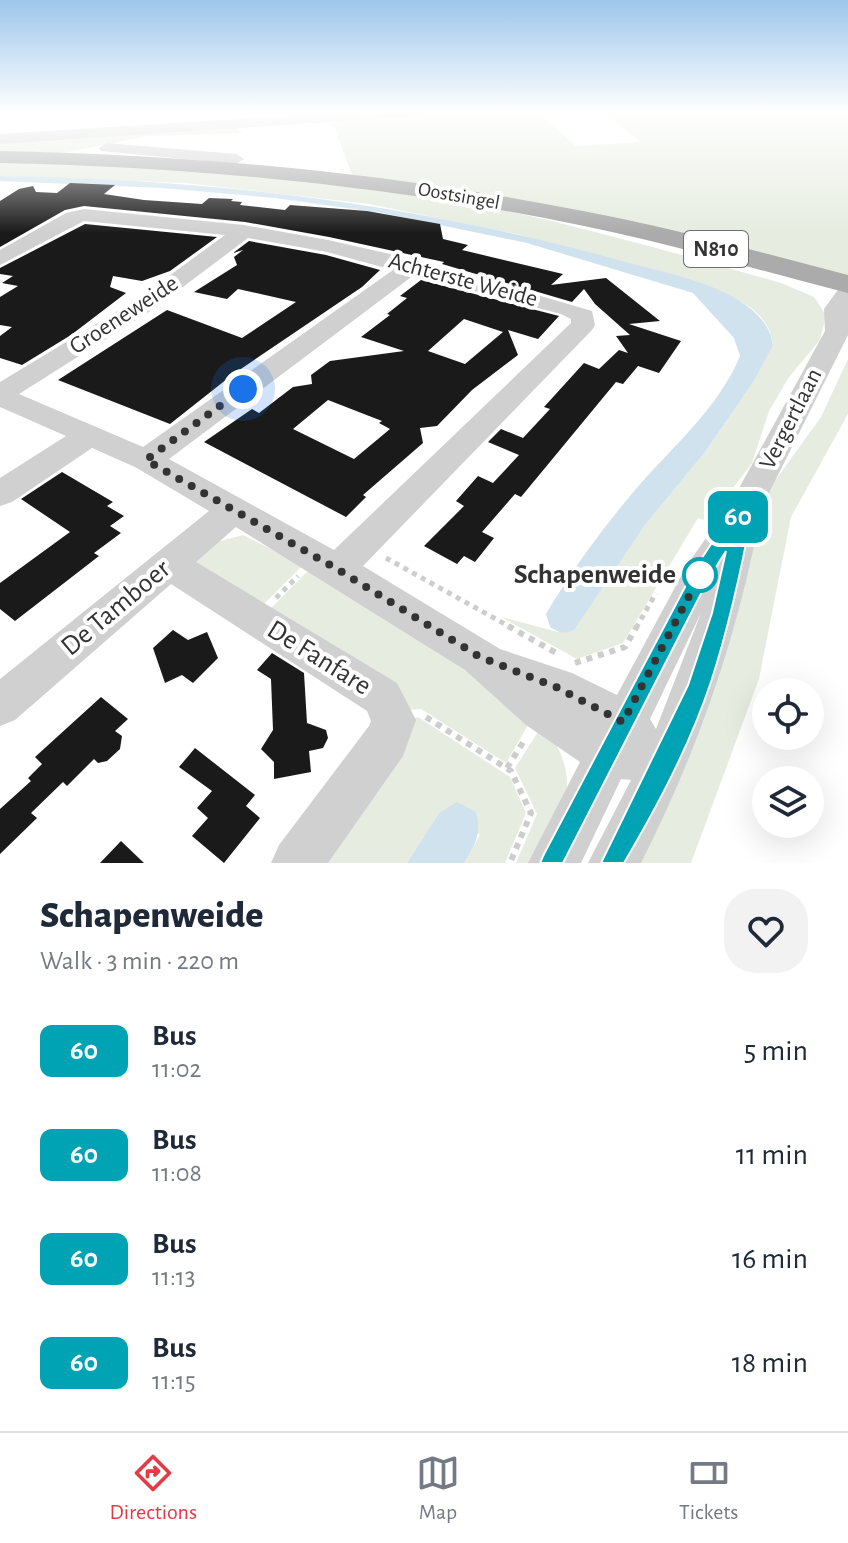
<!DOCTYPE html>
<meta charset="utf-8">
<style>
body{margin:0;font-family:"Alegreya Sans",sans-serif;background:#f2f2f3;color:#1f2937;height:100vh;display:flex;flex-direction:column;font-size:30px;white-space:nowrap}
*{box-sizing:border-box;margin:0}
p{font-size:26px;color:#747a83}
.icon{flex:none;width:44px;height:44px;fill:none;stroke:currentColor;stroke-width:2;stroke-linecap:round;stroke-linejoin:round}
.map{position:relative;height:863px;overflow:hidden}
.drawer{display:flex;flex-direction:column;background:#fff;flex:1}
.drawer>*{flex:none}
.badge{padding:0 16px;border-radius:12px;font-size:28px;line-height:52px}
.controls{position:absolute;left:752px;top:678px;display:grid;gap:16px}
.controls a{display:grid;place-items:center;width:72px;height:72px;border-radius:50%;background:#fff;box-shadow:0 8px 32px #0002;font-size:40px}
.you{position:absolute;width:40px;height:40px;margin:-20px;border:6px solid #fff;border-radius:50%;background:#1a73e8;box-shadow:0 0 0 12px #1a73e833}
.map>.badge{position:absolute;translate:-50% -50%;box-shadow:0 0 0 4px #fff}
.round{display:grid;place-items:center;flex:none;width:84px;height:84px;border-radius:32px;background:#f2f2f3}
.summary{display:flex;align-items:center;justify-content:space-between;height:136px;padding:0 40px}
h1{font-size:38px;font-weight:800;line-height:60px}
ul{padding:0;list-style:none}
li{display:flex;align-items:center;gap:24px;height:104px;padding:0 40px}
li div{flex:1}
li b{display:block;font-size:30px}
li em{font-style:normal}
li .badge{min-width:88px;font-weight:700;text-align:center}
.tab-bar{display:flex;justify-content:space-around;align-items:center;height:112px;border-top:2px solid #e0e1e3;background:#fff;font-size:22px;color:#747a83}
.tab-bar a{display:grid;justify-items:center;gap:4px}
.tab-bar .current{color:#e63946}
.map>svg:first-child{display:block}
.green{fill:#e6ecdf}
.water{fill:#cfe2ee}
.building{fill:#1a1a1a;fill-rule:evenodd}
.lines{fill:none;stroke-linecap:round;stroke-linejoin:round}
.path-far1{stroke:#cdcdcd;stroke-width:5;stroke-dasharray:5 5;stroke-linecap:butt}
.path{stroke:#cdcdcd;stroke-width:6;stroke-dasharray:6 6;stroke-linecap:butt}
.minor{fill:#d0d0d0;fill-rule:evenodd}
.major{fill:#ababab;fill-rule:evenodd}
.line{fill:#00a3b4;stroke:#fff;stroke-width:2}
.walk{stroke:#333;stroke-width:8;stroke-dasharray:0 14.4}
.stop-dot{fill:#fff;stroke:#00a3b4;stroke-width:4}
.labels{text-anchor:middle;dominant-baseline:central;stroke-width:8;stroke-linejoin:round;paint-order:stroke}
.far-street-label{font-size:20px;fill:#333;stroke:#fff}
.shield{fill:#fff;stroke:#707070;stroke-width:2}
.shield-label{font-size:22px;font-weight:bold;fill:#333}
.street-label{font-size:24px;fill:#333;stroke:#fff}
.near-stop-label{font-size:28px;font-weight:bold;fill:#333;stroke:#fff;text-anchor:end}
.near-street-label{font-size:28px;fill:#333;stroke:#fff}
</style>
<div class="map">
<svg width="848" height="863" viewBox="0 0 848 863">
<rect width="100%" height="100%" fill="#fff"/>
<path class="green" d="M453,112H539L576,146L642,142L602,112H848V281L352,175L335,129L324,120Z
M234,126L244,133L148,136L68,152L0,155V140Z
M0,162C106,163 215,166 321,178C477,197 630,240 781,283L814,297L826,315L820,340L789,377L769,411L752,463L708,521L698,518L623,643L577,659L501,617L558,632L575,629L645,525L705,452L754,381L773,344C767,301 712,288 677,277L516,234L369,204L186,183L0,176Z
M848,359V414L791,517L759,679L691,863H628L757,516L772,485L821,417Z
M243,535L303,565L259,609L195,564L196,556L209,544Z
M310,569L534,715L506,763L421,709L407,710L266,613Z
M418,717L510,777L526,813L505,863H464L480,835L439,813L407,863H318L409,720Z
M543,724C585,782 564,804 540,863H516L537,814L515,768Z"/>
<path class="water" d="M0,176C212,179 418,204 622,261C667,274 765,289 773,345L754,381L705,452L645,525L575,629C565,635 559,633 550,627L546,614C572,570 602,529 635,490C672,447 718,409 740,356L734,338L693,293L527,243L382,213L275,198L162,188L0,181Z
M457,802L476,812C482,834 475,845 464,863H407L439,813Z"/>
<path class="building" d="M70,183L115,185L104,194L144,200L202,204L209,198L233,199L231,201L242,202L240,205L285,210L290,205L367,211L440,224L443,239L468,245L462,250L563,274L551,285L606,278L660,321L629,324L681,341L659,373L638,366L623,384L616,382L521,497L515,494L482,532L494,538L475,562L464,556L457,564L424,546L464,506L456,501L478,476L493,483L519,455L488,442L501,429L523,438L550,409L544,407L584,363L599,369L619,350L628,353L616,336L630,335L595,304L584,289L572,302L442,264L444,262L329,237L245,222L84,206L65,210L0,247V201L19,189L33,186L36,192L57,193Z
M85,224L217,237L170,271L142,281L113,276L110,287L126,293L71,335L22,365L0,358V336L12,327L0,325V297L18,286L2,283L13,276L0,274V268Z
M249,241L326,255L380,270L362,287L232,375L170,424L58,380L167,310L242,338L296,302L238,289L227,299L194,292L237,265L234,257L243,250L233,253Z
M421,280L559,316L538,339L508,330L518,355L472,390L437,426L420,428L423,443L363,495L366,497L346,517L204,442L252,409L259,413L293,387L312,384L311,375L330,361L404,351L361,337L390,315L387,314L407,298L400,296ZM464,319L503,332L465,364L428,351ZM328,400L382,421L379,423L390,429L354,459L293,429Z
M62,472L113,502L107,506L124,516L110,526L121,533L94,553L99,556L15,621L0,609V583L70,532L21,499Z
M173,630L188,640L207,632L218,658L193,683L182,675L165,683L153,648Z
M272,653L304,673L307,723L326,730L328,738L323,748L309,751L311,772L274,779V762L261,749L273,730L271,679L257,670Z
M101,697L128,719L115,731L122,736L120,749L107,761L98,763L94,759L67,786L63,782L31,813L37,818L0,854V809L31,781L28,778L42,764L35,757Z
M195,748L255,795L246,806L260,818L224,863L192,836L208,818L197,808L212,791L179,767Z
M121,841L144,863H100Z"/>
<g class="lines">
<path class="path-far1" d="M386,558L512,628
M276,598L298,576
M636,628L656,593"/>
<path class="path" d="M508,626L560,655
M575,663L625,647L637,626
M426,717L511,771L531,813L510,863
M507,768L525,739"/>
<path class="minor" d="M348,112H424L417,116L0,144V134Z
M107,143L236,154L244,159L236,164L101,151L99,148Z
M84,209L244,225L328,240L421,261L592,311L595,325L592,330L363,566L500,649L572,673L617,695L687,565L732,501L825,331L824,309L840,287L848,285V335L757,517L759,521C736,642 696,754 641,863H588L631,780L621,779L581,863H528L580,762L526,725L465,670L236,527L196,562L397,683L416,720L403,756L328,863H271L279,845L369,726L371,721L367,711L171,584L15,720L0,726V679L209,511L135,467L92,448L12,502L0,506V478L66,436L0,407V382L139,298L225,235L84,221L0,265V250L66,213ZM248,238L327,252L393,270L143,447L19,394L155,308ZM414,275L561,314L571,319V323L334,550L169,459ZM701,613L656,729L650,719Z"/>
<path class="major" d="M0,151C196,155 391,173 583,211C673,228 760,252 848,275V293C760,271 673,244 584,226C391,186 197,167 0,163Z"/>
</g>
<linearGradient id="sky" x2="0" y2="1"><stop stop-color="#9ec6ea"/><stop offset="0.48" stop-color="#fff"/><stop offset="1" stop-color="#fff" stop-opacity="0"/></linearGradient>
<rect width="848" height="233" fill="url(#sky)"/>
<path class="line" d="M745,501L753,508C742,567 730,624 711,682C689,748 655,810 624,863H601L688,685L712,613L726,551L708,580L563,863H540L544,854L694,570L738,503Z"/>
<g class="lines">
<path class="walk" d="M243,389L146,460L337,569L480,657L556,687L623,722L700,575"/>
</g>
<circle class="stop-dot" cx="700" cy="575" r="16"/>
<g class="labels">
<g class="far-street-label">
<text transform="translate(459 196) rotate(10)">Oostsingel</text>
</g>
<rect class="shield" x="684" y="231" width="64" height="36" rx="6"/>
<g class="shield-label">
<text x="716" y="249">N810</text>
</g>
<g class="street-label">
<text transform="translate(463 280) rotate(15)">Achterste Weide</text>
<text transform="translate(124 315) rotate(-33)">Groeneweide</text>
<text transform="translate(791 419) rotate(-63)">Vergertlaan</text>
</g>
<g class="near-stop-label">
<text x="676" y="575">Schapenweide</text>
</g>
<g class="near-street-label">
<text transform="translate(116 608) rotate(-40)">De Tamboer</text>
<text transform="translate(319 658) rotate(32)">De Fanfare</text>
</g>
</g>
</svg>
<div class="controls">
<a><svg class="icon" aria-label="locate" viewBox="0 0 24 24"><circle cx="12" cy="12" r="6"/><path d="M12 2v4M12 18v4M2 12h4M18 12h4"/></svg></a>
<a><svg class="icon" aria-label="layers" viewBox="0 0 24 24"><path d="M12 4l9 5-9 5-9-5zM3 14l9 5 9-5"/></svg></a>
</div>
<div class="you" style="left:243px;top:389px"></div>
<b class="badge" style="left:738px;top:517px;background:#00a3b4;color:#fff">60</b>
</div>
<section class="drawer">
<div class="summary"><div><h1>Schapenweide</h1><p>Walk · 3 min · 220 m</p></div><a class="round"><svg class="icon" aria-label="heart" viewBox="0 0 24 24"><path d="M12 20l-8-8c-3-5 5-10 8-4 3-6 11-1 8 4z"/></svg></a></div>
<ul>
<li><span class="badge" style="background:#00a3b4;color:#fff">60</span><div><b>Bus</b><p>11:02</p></div><em>5 min</em></li>
<li><span class="badge" style="background:#00a3b4;color:#fff">60</span><div><b>Bus</b><p>11:08</p></div><em>11 min</em></li>
<li><span class="badge" style="background:#00a3b4;color:#fff">60</span><div><b>Bus</b><p>11:13</p></div><em>16 min</em></li>
<li><span class="badge" style="background:#00a3b4;color:#fff">60</span><div><b>Bus</b><p>11:15</p></div><em>18 min</em></li>
</ul>
</section>
<nav class="tab-bar">
<a class="current"><svg class="icon" aria-label="directions" viewBox="0 0 24 24"><path d="M12 3l9 9-9 9-9-9zM9 14v-3h6M13 9l2 2-2 2"/></svg>Directions</a>
<a><svg class="icon" aria-label="map" viewBox="0 0 24 24"><path d="M3 6l6-2 6 2 6-2v14l-6 2-6-2-6 2zM9 4v14M15 6v14"/></svg>Map</a>
<a><svg class="icon" aria-label="tickets" viewBox="0 0 24 24"><path d="M3 7h18v10H3zM15 7v10"/></svg>Tickets</a>
</nav>
